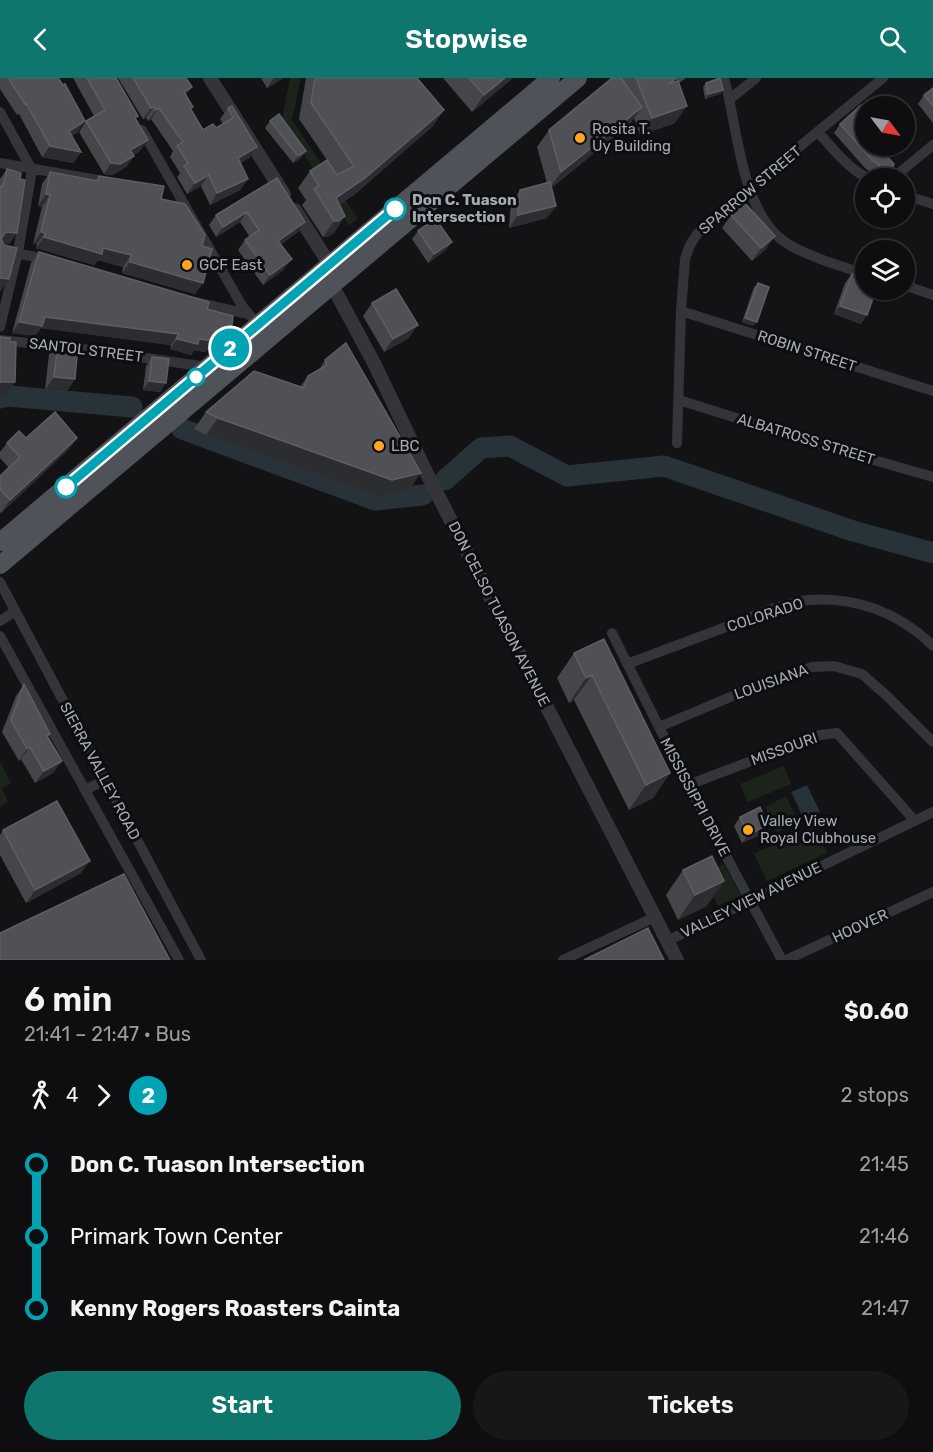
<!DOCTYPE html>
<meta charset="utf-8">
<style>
body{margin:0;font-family:Rubik,sans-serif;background:#171719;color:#f1f3f6;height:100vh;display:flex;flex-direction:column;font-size:22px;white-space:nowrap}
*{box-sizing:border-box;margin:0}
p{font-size:20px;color:#9b9c9f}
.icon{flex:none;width:33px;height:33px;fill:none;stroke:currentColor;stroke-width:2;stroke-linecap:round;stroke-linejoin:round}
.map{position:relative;height:882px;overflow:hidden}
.sheet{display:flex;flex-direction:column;background:#0e0e10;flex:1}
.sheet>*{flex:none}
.badge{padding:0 12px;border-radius:20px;font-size:21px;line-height:39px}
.needle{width:39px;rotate:122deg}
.buttons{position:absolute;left:855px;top:18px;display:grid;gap:12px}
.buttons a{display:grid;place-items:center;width:60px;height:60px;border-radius:50%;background:#0e0e10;box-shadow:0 2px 4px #0004,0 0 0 2px #2e2e30;font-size:30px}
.map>.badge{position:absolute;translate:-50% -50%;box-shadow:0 0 0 3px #fff}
.legs{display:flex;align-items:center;gap:9px;height:66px;padding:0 24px;font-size:20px}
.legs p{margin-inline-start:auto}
.overview{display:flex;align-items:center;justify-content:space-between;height:102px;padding:0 24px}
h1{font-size:33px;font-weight:600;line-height:45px}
.button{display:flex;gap:12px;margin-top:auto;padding:12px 24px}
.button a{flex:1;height:69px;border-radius:36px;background:#0f766e;color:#fff;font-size:24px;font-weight:600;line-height:69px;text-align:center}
.button a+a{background:#171719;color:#f1f3f6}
ul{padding:0 24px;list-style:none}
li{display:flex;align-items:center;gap:21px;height:72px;font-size:22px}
li i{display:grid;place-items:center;width:9px;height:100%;margin:0 8px;background:currentColor}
li i::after{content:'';width:15px;height:15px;margin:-8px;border:4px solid;border-radius:50%;background:#0e0e10}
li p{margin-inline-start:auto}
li:first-child i{background:linear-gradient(#0000 50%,currentColor 0)}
li:last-child i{background:linear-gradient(currentColor 50%,#0000 0)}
header{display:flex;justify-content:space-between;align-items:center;height:78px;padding:0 24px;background:#0f766e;color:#fff;font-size:27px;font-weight:600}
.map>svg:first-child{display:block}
.green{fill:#1b231b}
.water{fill:#283339}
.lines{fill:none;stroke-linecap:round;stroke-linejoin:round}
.river{stroke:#283339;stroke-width:21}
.minor{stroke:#34353a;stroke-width:10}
.tertiary{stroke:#34353a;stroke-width:14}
.primary{stroke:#505259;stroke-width:18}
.wall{fill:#44464a}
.shaded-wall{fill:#2c2d30}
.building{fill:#4f5156;stroke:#5c5f65;stroke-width:1.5}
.line-1-casing{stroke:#fff;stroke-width:14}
.line-1{stroke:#00a3b4;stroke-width:9}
.poi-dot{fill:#ffa521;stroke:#0e0e10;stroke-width:2}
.stop-1-dot{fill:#fff;stroke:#00a3b4;stroke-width:3}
.labels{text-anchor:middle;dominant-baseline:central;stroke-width:6;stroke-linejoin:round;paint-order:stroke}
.poi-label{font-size:15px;fill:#a4abb6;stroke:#0e0e10;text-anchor:start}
.street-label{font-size:15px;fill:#a4abb6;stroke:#0e0e10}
.stop-label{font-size:15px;font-weight:bold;fill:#a4abb6;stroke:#0e0e10;text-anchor:start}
</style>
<header><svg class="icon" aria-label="back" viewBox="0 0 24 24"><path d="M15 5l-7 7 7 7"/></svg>Stopwise<svg class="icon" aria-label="search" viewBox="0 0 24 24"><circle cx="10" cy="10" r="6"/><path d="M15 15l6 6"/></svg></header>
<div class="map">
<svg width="933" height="882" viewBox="0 0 933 882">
<rect width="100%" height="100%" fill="#131315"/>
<path class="green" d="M290,0H301L292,42L358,141L349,148L282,41Z
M0,684L11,705L2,710L8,724L0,728Z
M784,688L791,706L748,724L740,706Z
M786,718L798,744L777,754L765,729Z
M814,748L827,775L767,803L754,776Z
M724,786L741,818L718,828L703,797Z"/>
<path class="water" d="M807,707L820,734L804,741L791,714Z"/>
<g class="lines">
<path class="river" d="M0,320L8,318L132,329
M182,351L375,422L423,417
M445,402L481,370L510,368L567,398L664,388L853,453L933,475"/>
<path class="minor" d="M724,0C738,49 740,128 781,161C799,176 843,189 866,196
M730,21L756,0
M0,34L32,92L18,174L0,249
M142,52L242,228L258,247
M818,54C833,71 848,90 867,100
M0,85L109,104
M893,100L933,67
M904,117L933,126
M0,172L50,182
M904,207L933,217
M194,224L248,236
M681,233L933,313
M0,262L92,272L207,289
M679,322L835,371L933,399
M677,365L681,233L685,181L690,167L697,156L748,111L883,0
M0,504L201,882
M0,543L15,533
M612,555L688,707L782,882
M0,558L179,882
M627,586C660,574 693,561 726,549C749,540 784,524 808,522C855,518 900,535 933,568
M659,649L747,612L812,589L834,588L862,596L887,618L933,664
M688,707L820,657L837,655L915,743
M85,712L105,702
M667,863L933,734
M563,882L655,839
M786,882L933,814"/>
<path class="tertiary" d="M210,0L284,116
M295,132L330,187L332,207L374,285L428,398L677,882"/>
<path class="primary" d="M0,464L551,0
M0,487L578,0"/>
</g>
<path class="wall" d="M0,0H58L78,54L72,58L81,74L73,85L42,79L19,36L17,37L0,11Z
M73,0H116L136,41L140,73L133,77L134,78L126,89L113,97L104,96L79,54L86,43L94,38Z
M118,0H186V18L191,31L203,52L216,50L223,46L220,41L228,30L249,80L240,85L248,101L240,112L210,127L201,108L187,116L177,99L180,95L170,79L173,73L151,41L148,43L146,40L143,41Z
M261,0H283L267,10Z
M306,0H417L433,48L354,117L339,126L345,138L334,155L327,159H323L302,127L306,122L298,110L310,93L327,82L299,41Z
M443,0H513L472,34Z
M622,0H686L679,5L676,1L673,5L675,45L640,57L634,40L630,46L551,110L556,128L547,140L509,150L511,125L520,112L547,105L537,69L549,52Z
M706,5L723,12L720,16L705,21L703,9Z
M933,10V45L918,26L924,17Z
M270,43L306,73L301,80L293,85L265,50Z
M840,46L866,68H887L882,73L890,97L887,100H874L873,96L865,90L834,55Z
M7,91L9,166L3,165L1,213H0V101Z
M50,94L96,103L99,98L161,121L202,168L203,205L195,216L122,195L123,189L98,182L94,187L36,170L37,166H33L42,129L38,128L42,106Z
M277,100L305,144L298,154L281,166L284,191L263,207L238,172L245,162L250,159L240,144L216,159L209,147L216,137Z
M731,137L766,171L752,183L722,150Z
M418,153L446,172L428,185L412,161Z
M39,174L207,231L232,247L225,257L205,274L194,272L191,277L170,271L171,267L41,250L35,258L12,255L31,185Z
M852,196L861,246L834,236L845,205Z
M758,205L753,248L742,244L754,209Z
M372,225L409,260L384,274L363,238Z
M58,264L75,301L66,314L45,312L49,276Z
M152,279L166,305L160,314L143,312L146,288Z
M325,282L409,412L380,419L206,357L194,351L206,334L300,309L308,298L319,292Z
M26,360H77L68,372L1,435L0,434V398L9,390L0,380V374L7,365Z
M574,575L670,695L653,720L629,732L574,622L569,625L557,600Z
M24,606L48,659L62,683L53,695L35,705L21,681L19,683L2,654L16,618Z
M740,739L762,756L742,765L734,748Z
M3,752L81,795L26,825L0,777V757Z
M683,792L707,828L678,842L666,817Z"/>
<path class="shaded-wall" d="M274,0H283L267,10L273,1Z
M505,0H513L472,34L484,17Z
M192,9L184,20V14Z
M723,12L720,16L705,21L708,16Z
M687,28L675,45L640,57L652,40Z
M154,29L146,40L143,41L151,30Z
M642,29L630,46L549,111L561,94Z
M159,30L151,41L148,43L156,32Z
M444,32L433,48L354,117L329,134L336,120Z
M85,43L78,54L62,64L69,53Z
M148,62L140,73L123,83L130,72Z
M50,68L81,74L73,85L42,79Z
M884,68H887L874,80L880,71Z
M257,69L249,80L230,91L238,80Z
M306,73L301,80L293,85L298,78Z
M134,78L126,89L113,97L104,96L111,85Z
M209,97L201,108L187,116L195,105Z
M248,101L240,112L210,127L217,115Z
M46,116L50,117L42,129L38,128Z
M556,128L547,140L509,150L518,137Z
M247,134L240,144L216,159L223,149Z
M345,138L334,155L327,159H323L334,143Z
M305,144L298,154L271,173L278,163Z
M6,154L17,155L9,166L0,165V161Z
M41,154L45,155L37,166H33Z
M775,158L766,171L752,183L761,170Z
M44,159L103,170L131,177L123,189L98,182L94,187L36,170Z
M452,164L446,172L428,185L434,176Z
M292,181L284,191L263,207L270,197Z
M130,184L203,205L195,216L122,195Z
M0,200L9,201L1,213H0Z
M840,228L867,237L861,246L834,236Z
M45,239L178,256L171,267L41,250L35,258L12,255L19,244Z
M745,240L757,244L753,248L742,244Z
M232,247L225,257L205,274L194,272L191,277L170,271L177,261H199Z
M418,247L409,260L384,274L393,261Z
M54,299L75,301L66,314L45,312Z
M149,303L166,305L160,314L143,312Z
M0,304H15L6,317H0Z
M218,340L421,395L409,412L380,419L206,357Z
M77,360L68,372L1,435L10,422Z
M592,597L574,622L569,625L586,600Z
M30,669L21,681L19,683L27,671Z
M62,683L53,695L35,705L44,693Z
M670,695L653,720L629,732L646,707Z
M768,747L762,756L742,765L748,757Z
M90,783L81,795L26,825L35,812Z
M724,803L707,828L678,842L695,817Z"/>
<path class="building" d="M8,0H58L63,7L65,6L85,43L69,53L81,74L50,68L26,25L25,26Z
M87,0H116L138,38L135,40L148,62L130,72L134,78L120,86L111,85L86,43L105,32Z
M133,0H186L192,9L184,14L193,29L190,30L203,52L213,46L216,50L233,40L228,30L232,28L257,69L238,80L248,101L217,115L209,97L195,105L184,88L188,85L177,68L183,64L159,30L156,32L154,29L151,30Z
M315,0H417L444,32L365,100L336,120L345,138L338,143H334L314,111L319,108L310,93L327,82L337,97L354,88L311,25Z
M469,0H505L484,17Z
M612,0H621L642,29L561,94L549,52Z
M636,0H676L668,6L678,3L687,28L652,40Z
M720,0L723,12L708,16L706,5Z
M933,10V28L924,17Z
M861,27L866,32V68H884L880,71L894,86L890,97L880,92L879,87L872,82L840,46Z
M279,36L306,73L298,78L270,43Z
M7,91L21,95L20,101L25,102L17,155L6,154L1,160L4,167L17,170L9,201L0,200V110L1,108H3Z
M50,94L98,103L99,98L164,108L161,121L185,126L205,157L202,168L212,171L203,205L130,184L131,177L103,170L102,176L44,159L45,155L41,154L50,117L46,116Z
M277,100L305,144L278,163L292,181L270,197L245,162L259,152L247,134L223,149L216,137Z
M550,104L556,128L518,137L520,112Z
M745,125L775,158L761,170L731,137Z
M435,140L452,164L434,176L418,153Z
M39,174L209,224L207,231L233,238L232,247L213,263L199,261L198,266L177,261L178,256L45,239L42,248L19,244Z
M852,196L866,201V212H876L867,237L840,228Z
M758,205L769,209L757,244L745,240Z
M396,211L418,247L393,261L372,225Z
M0,259L10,260V264H16L15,304H0Z
M58,264L78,266L75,301L54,299Z
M346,265L421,395L392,402L218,340L206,334L254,293L304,310L308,298L327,287L325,282Z
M152,279L169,281L166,305L149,303Z
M55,334L77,360L10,422L0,411V398L20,379L7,365L19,353L26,360Z
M604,561L670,695L646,707L592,597L586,600L574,575Z
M24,606L50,656L47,658L62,683L44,693L30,669L27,671L11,642Z
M57,723L90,783L35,812L3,752Z
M760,729L768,747L748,757L740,739Z
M712,778L724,803L695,817L683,792Z
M124,796L170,882H0V855Z
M648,850L664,882H584Z"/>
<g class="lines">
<g class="line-1-casing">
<path id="line-1" d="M66,409L395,131"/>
</g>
<use href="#line-1" class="line-1"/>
</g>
<g class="poi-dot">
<circle cx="580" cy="60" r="6"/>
<circle cx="187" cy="187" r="6"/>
<circle cx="379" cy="368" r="6"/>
<circle cx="748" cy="752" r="6"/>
</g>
<g class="stop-1-dot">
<circle cx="395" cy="131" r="10"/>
<circle cx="196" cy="299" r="8"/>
<circle cx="66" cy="409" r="10"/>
</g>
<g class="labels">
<g class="poi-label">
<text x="592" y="51">Rosita T.<tspan x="592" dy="17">Uy Building</tspan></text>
<text x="199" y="187">GCF East</text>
<text x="391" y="368">LBC</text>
<text x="760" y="743">Valley View<tspan x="760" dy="17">Royal Clubhouse</tspan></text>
</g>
<g class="street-label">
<text transform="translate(750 112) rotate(-40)">SPARROW STREET</text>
<text transform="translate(86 272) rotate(7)">SANTOL STREET</text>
<text transform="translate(807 273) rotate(18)">ROBIN STREET</text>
<text transform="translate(806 361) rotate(17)">ALBATROSS STREET</text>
<text transform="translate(499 536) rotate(63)">DON CELSO TUASON AVENUE</text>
<text transform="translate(765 537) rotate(-18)">COLORADO</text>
<text transform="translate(771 604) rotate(-20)">LOUISIANA</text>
<text transform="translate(784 671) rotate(-20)">MISSOURI</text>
<text transform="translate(100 693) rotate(62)">SIERRA VALLEY ROAD</text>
<text transform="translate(695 719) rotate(62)">MISSISSIPPI DRIVE</text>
<text transform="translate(751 822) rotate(-26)">VALLEY VIEW AVENUE</text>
<text transform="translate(860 848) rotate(-25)">HOOVER</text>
</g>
<g class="stop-label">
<text x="412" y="122">Don C. Tuason<tspan x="412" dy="17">Intersection</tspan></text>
</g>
</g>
</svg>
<div class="buttons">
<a><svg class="needle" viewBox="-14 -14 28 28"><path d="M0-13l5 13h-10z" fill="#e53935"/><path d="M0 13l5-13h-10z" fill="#9b9c9f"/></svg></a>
<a><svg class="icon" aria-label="locate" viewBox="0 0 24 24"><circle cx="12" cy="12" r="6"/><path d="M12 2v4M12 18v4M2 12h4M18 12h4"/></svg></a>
<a><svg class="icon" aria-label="layers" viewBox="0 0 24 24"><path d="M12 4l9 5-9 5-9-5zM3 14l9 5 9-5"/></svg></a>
</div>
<b class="badge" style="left:230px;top:270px;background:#00a3b4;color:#fff">2</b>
</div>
<section class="sheet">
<div class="overview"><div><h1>6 min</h1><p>21:41 – 21:47 · Bus</p></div><b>$0.60</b></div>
<div class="legs"><svg class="icon" aria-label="walk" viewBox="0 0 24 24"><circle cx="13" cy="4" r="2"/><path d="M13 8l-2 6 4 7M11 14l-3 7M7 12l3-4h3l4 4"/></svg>4<svg class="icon" aria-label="forward" viewBox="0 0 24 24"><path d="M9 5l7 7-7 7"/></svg><b class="badge" style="background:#00a3b4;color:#fff">2</b><p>2 stops</p></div>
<ul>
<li><i style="color:#00a3b4"></i><b>Don C. Tuason Intersection</b><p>21:45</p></li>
<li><i style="color:#00a3b4"></i><span>Primark Town Center</span><p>21:46</p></li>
<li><i style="color:#00a3b4"></i><b>Kenny Rogers Roasters Cainta</b><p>21:47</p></li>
</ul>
<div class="button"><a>Start</a><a>Tickets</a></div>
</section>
